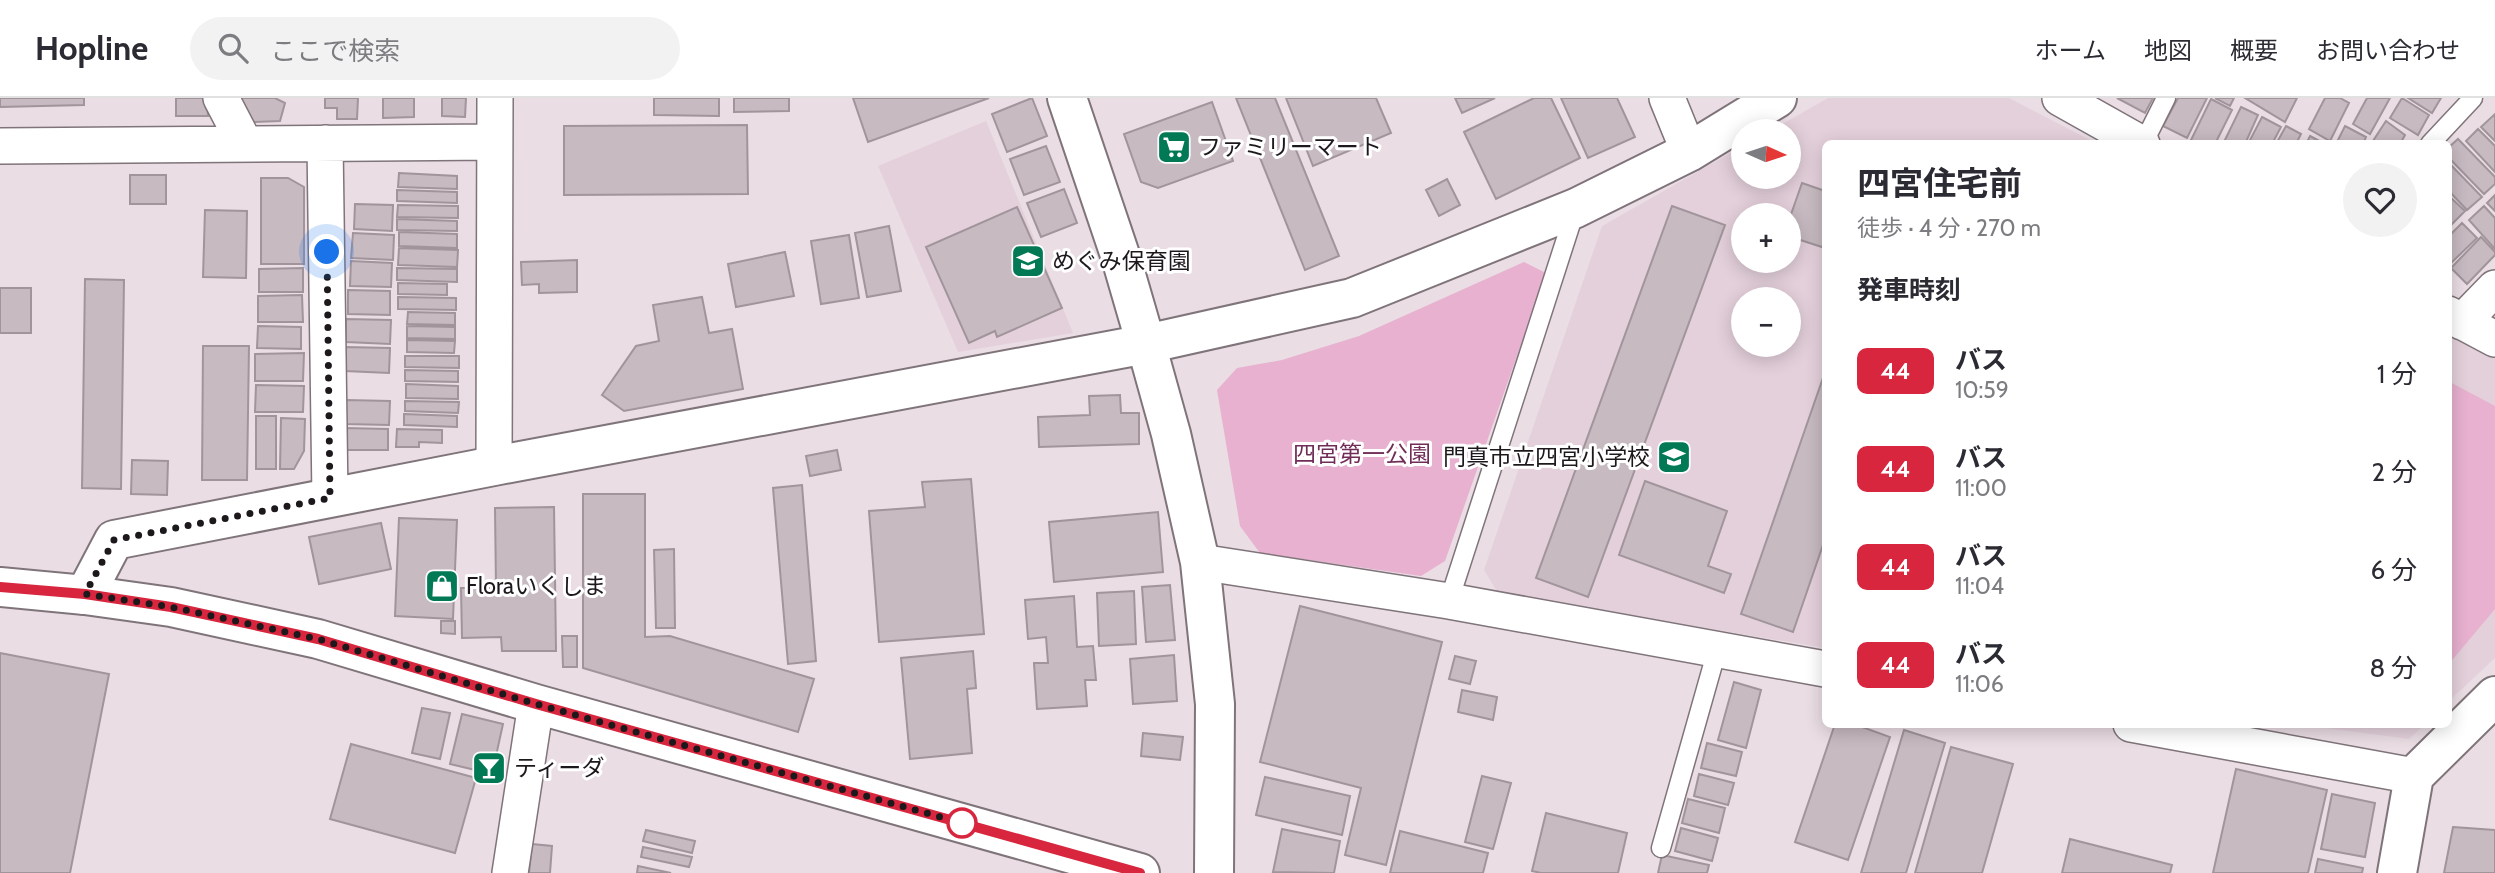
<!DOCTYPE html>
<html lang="ja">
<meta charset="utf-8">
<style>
body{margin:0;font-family:Cabin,"Noto Sans JP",sans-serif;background:#f2f2f3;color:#2b2b33;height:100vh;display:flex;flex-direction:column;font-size:26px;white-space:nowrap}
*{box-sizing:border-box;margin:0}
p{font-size:23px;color:#7c7c81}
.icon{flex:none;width:38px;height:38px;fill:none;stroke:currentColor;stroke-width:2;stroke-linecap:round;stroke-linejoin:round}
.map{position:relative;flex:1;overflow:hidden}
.panel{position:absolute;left:1822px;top:42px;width:630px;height:588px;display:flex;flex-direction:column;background:#fff;border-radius:10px;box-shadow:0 4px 18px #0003}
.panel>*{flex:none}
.badge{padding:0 14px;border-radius:10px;font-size:24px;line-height:46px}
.needle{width:46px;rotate:93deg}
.controls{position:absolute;left:1731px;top:21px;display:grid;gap:14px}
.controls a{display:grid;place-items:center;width:70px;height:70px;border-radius:50%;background:#fff;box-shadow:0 4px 18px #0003;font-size:35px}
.you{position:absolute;width:35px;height:35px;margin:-18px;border:5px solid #fff;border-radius:50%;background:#1a73e8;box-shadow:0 0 0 10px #1a73e833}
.map>.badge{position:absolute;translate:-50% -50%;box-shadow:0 0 0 4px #fff}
h2{padding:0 35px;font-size:26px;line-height:63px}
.round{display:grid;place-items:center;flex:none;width:74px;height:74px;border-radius:37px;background:#f2f2f3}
.overview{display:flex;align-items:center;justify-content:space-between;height:119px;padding:0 35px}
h1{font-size:33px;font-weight:700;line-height:52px}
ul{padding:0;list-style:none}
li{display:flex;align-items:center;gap:21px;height:98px;padding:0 35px}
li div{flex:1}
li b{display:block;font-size:26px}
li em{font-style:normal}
li .badge{min-width:77px;font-weight:700;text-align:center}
header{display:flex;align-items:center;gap:42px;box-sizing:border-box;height:98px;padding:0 35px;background:#fff;border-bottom:2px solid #e1e1e2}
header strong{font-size:33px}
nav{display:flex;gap:38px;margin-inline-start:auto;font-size:24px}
.search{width:490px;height:63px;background:#f2f2f3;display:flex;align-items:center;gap:18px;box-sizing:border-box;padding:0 24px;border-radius:38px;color:#7c7c81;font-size:26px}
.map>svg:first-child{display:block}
.built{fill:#e4d0db;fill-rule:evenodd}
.green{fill:#e7b1cf}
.building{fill:#c7bac1;stroke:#a1959b;stroke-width:2}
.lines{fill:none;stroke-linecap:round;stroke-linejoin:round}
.lane-casing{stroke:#7f747a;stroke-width:21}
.street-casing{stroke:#7f747a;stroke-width:38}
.secondary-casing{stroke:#7f747a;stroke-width:42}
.primary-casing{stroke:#7f747a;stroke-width:42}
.lane{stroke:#fff;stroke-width:18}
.street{stroke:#fff;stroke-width:35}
.secondary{stroke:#fff;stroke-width:38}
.primary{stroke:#fff;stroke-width:38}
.line-casing{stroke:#fff;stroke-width:16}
.line{stroke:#d7263d;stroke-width:10}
.walk{stroke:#1d181b;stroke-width:7;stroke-dasharray:0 12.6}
.stop-dot{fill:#fff;stroke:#d7263d;stroke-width:3.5}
.labels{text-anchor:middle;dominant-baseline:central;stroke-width:6;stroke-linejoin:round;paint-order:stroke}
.poi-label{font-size:23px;fill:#1d181b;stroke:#fff;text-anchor:start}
.park-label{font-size:23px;fill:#702d57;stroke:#fff}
</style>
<header>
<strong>Hopline</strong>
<div class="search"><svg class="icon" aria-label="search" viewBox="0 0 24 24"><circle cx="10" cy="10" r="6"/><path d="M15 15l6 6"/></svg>ここで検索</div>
<nav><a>ホーム</a><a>地図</a><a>概要</a><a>お問い合わせ</a></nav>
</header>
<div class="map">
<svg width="2495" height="775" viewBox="0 0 2495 775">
<rect width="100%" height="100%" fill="#eadde4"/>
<path class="built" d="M1828,0H2009L2096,45L1825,46V550L1498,495L1484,472L1602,128L1743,48V79H1788V33H1770ZM1743,117H1788V163H1743ZM1743,201H1788V247H1743Z
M986,23L1073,235L958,254L878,68Z
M2448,229L2495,254V560L2448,604Z
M2303,627H2424L2409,641Z"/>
<path class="green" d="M1524,164L1546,175L1445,463L1421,478L1260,455L1240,428L1217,292L1237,270L1282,262L1359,238Z
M2448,283L2495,308V511L2448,567Z"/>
<path class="building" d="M0,0H84V7L0,9Z
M176,0H207L208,18H176Z
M237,0H275L285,5L280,23L252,24Z
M325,0H358L357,21H337V10H325Z
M383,0H414V19L383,20Z
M442,0H466L465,19L442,18Z
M654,0H719V18L654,17Z
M734,0H789V13L734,14Z
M853,0H989L868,44Z
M1032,0L1047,38L1007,54L992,16Z
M1236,0H1275L1339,158L1305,172Z
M1286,0H1376L1391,35L1313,68Z
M1455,0H1495L1462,15Z
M1534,0H1551L1580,60L1496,101L1464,34Z
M1561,0H1617L1635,39L1588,60Z
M2117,0H2153L2145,15Z
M2178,0H2207L2187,40L2163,28Z
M2215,0H2234L2230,8Z
M2245,0H2297L2285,24Z
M2325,0H2340L2349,5L2330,43L2309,31Z
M2367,0H2390L2370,36L2353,26Z
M2402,0L2429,17L2418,37L2390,20Z
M2408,0H2441L2432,15Z
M2211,1L2232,12L2215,46H2198L2191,42Z
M1212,4L1233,63L1158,90L1141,84L1124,36Z
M2241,9L2258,17L2245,46H2223Z
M2495,16V43L2481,29Z
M2262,19L2281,29L2272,46H2248Z
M2386,23L2405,37L2400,46H2371Z
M747,27L748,96L564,97V28Z
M2286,28L2301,36L2296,46H2276Z
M2345,28L2366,39L2363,46H2336Z
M2478,31L2495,48V74L2466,43Z
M2310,38L2325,46H2306Z
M2458,41L2495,79V86L2484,96L2448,59V50Z
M1046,48L1060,84L1024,97L1010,61Z
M2448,64L2482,99L2467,112L2448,92Z
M399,75L457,78V91L398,89Z
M130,77H166V106H130Z
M261,80H288L304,89V166H261Z
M1447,81L1460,107L1439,118L1426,92Z
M1802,85L1825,93V150L1788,138V125Z
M1064,91L1077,125L1041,139L1027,105Z
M397,92L457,94V105L397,103Z
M2448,97L2465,113L2452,126L2448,122Z
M2495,97V113L2487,105Z
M355,106L393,107L392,133L354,131Z
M398,107L458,108V120L397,119Z
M1672,108L1725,127L1588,499L1536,480Z
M2484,108L2495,120V151L2469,122Z
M1017,109L1062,210L997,239L995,233L969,245L926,149Z
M205,112L247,113L246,180L203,179Z
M397,121L457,123V133L397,132Z
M2462,125L2477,140L2448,168V139Z
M889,128L901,193L867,199L855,135Z
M399,134L457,136V150L399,148Z
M353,135L394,137L393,162L351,160Z
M849,137L859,200L821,206L811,143Z
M2481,139L2495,154V157L2467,186L2451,170Z
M399,150L458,152L457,169L398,167Z
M785,154L794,198L736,209L728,166Z
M577,162V194L539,195V186L522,187L521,164Z
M351,163L392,165L391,189L350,188Z
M303,170V194H259V171Z
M397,170L457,171V184L397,182Z
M85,181L124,182L121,391L82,390Z
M398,185L447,186V197L398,196Z
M0,190H31V235H0Z
M348,192L390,193V217L348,216Z
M302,197L303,224H258V198Z
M398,199L456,200V212L398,211Z
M702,199L709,235L732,231L743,291L624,313L602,297L636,248L659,243L653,207Z
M408,214L455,215V227L407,226Z
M346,221L391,222L390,246L346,244Z
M258,228L301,229V251L257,250Z
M407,228L455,229V241L407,240Z
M407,242L455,243L454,255L407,254Z
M203,248H249L247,382H202Z
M345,249L390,250L389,275L345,273Z
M304,255L303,283H255V256Z
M405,258H459V270L405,269Z
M405,272L458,273V284L405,283Z
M1825,274V441L1793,534L1741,516Z
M406,286L458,288V301L406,300Z
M256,287L304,288L303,314H255Z
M1120,297L1121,315H1139V346L1039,349L1038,319L1090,317L1089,298Z
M346,302L390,303L389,327L345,326Z
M405,303L459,304L458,315L405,313Z
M404,316L457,318V329L404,327Z
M256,318H276V371H256Z
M281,320L305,321L304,353L294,371H280Z
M345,330L388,331V352H344Z
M397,331L442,332V345L419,344V349H396Z
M837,352L841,372L810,378L806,358Z
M132,362L168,363L167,397L131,396Z
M971,381L984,536L879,544L869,413L925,409L922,384Z
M1645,383L1727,413L1708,468L1731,476L1724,495L1619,457Z
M802,387L816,563L788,566L773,390Z
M583,396H645V539L670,538L814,581L798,634L583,570Z
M554,409L556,553H502L501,539L462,540L461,490H496L495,410Z
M1158,414L1163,474L1054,484L1049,424Z
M399,420L457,422L453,521L395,518Z
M381,425L391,471L319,486L309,439Z
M674,451L675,530H656L654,452Z
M1170,487L1175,542L1146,544L1142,489Z
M1134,493L1136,546L1099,548L1097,495Z
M1074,498L1077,549L1093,548L1096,582H1085L1087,608L1037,611L1034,565H1048L1046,539L1028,541L1025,502Z
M1300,508L1442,544L1386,767L1345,757L1361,690L1260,664Z
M441,523H455V536L441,535Z
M562,538H577V569H563Z
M973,553L976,590L967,591L972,655L910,661L901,560Z
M0,555L109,576L70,775H0Z
M1174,557L1177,603L1133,606L1130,561Z
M1455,558L1476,563L1470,586L1449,581Z
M1734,584L1761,592L1746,650L1718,642Z
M1462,592L1497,599L1493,622L1458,614Z
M422,610L450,615L440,661L412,655Z
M462,616L503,626L492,676L450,666Z
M1835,626H1854L1890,639L1848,762L1795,744Z
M1904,632L1945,645L1906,775H1861Z
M1143,635L1183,639L1180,662L1141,658Z
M1707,645L1742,654L1736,678L1701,670Z
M351,646L476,680L455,755L330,721Z
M1951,649L2013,666L1982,775H1915Z
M2236,671L2327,692L2308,775H2213Z
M1699,676L1734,685L1728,707L1694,698Z
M1482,678L1511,685L1493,751L1465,744Z
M1265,679L1350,698L1342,737L1256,717Z
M2332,696L2375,705L2365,759L2321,751Z
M1688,701L1725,710L1719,735L1682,725Z
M1546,715L1627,735L1618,775H1541L1532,773Z
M2453,729L2495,732V775H2444Z
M1681,730L1718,740L1712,763L1675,753Z
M1282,731L1340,743L1334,775L1273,774Z
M646,732L695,743L692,755L643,743Z
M1400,733L1488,755L1483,775H1390Z
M2070,741L2172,767L2170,775H2062Z
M532,746L552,748L550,775H529Z
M643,749L692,759L689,769L641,759Z
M1662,757L1709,767L1707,775H1658Z
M2318,761L2363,770L2362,775H2315Z
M638,768L671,775H637Z"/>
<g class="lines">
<g class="lane-casing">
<path id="lane" d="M2143,46L2166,0
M2430,46L2473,0
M1449,503L1575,113
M1661,750L1717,552"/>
</g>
<g class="street-casing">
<path id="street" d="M221,0L245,46
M1667,0L1689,54
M2060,0L2142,46
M325,45L330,400
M0,48L494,44
M2448,216L2495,241
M2462,224L2495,190
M494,368L495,0
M1200,464L1449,503L1825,571
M2131,626L2414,678
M510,775L536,606"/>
</g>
<g class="secondary-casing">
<path id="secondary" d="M1067,0L1121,160L1146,246L1352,200L1576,110L1689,54L1777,0
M85,497L114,442L494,368L1146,246L1171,336L1200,464L1215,606L1214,775
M2397,775L2414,678L2495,598"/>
</g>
<g class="primary-casing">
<path id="primary" d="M0,489L85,497L171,509L318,541L536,606L1140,775"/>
</g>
<use href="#lane" class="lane"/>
<use href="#street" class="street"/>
<use href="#secondary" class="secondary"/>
<use href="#primary" class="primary"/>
</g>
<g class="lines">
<g class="line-casing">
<path id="line" d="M0,489L85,496L171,509L318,541L536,606L1140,775"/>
</g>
<use href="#line" class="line"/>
<path class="walk" d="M327,154L330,400L114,442L85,496L171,509L318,541L536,606L962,725"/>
</g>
<defs>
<g id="supermarket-square" transform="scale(1.75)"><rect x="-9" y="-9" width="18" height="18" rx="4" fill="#027955" stroke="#fff"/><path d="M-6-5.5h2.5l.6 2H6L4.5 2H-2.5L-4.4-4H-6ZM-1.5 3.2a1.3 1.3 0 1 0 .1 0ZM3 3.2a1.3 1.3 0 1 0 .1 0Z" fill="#fff"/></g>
<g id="school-square" transform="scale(1.75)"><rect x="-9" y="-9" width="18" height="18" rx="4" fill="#027955" stroke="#fff"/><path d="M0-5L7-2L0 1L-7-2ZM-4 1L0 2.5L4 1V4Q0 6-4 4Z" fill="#fff"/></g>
<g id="shop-square" transform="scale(1.75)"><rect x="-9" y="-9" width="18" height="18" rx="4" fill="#027955" stroke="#fff"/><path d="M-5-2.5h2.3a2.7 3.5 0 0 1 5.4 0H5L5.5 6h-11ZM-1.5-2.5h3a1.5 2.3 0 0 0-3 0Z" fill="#fff"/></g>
<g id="bar-square" transform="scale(1.75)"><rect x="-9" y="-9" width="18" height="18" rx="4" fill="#027955" stroke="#fff"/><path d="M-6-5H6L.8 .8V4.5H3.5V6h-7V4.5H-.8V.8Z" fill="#fff"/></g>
</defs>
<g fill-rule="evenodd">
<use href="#supermarket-square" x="1174" y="49"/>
<use href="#school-square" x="1028" y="163"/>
<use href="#school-square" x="1674" y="359"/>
<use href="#shop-square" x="442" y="488"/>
<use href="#bar-square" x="489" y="670"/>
</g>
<circle class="stop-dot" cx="962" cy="725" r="14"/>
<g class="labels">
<g class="poi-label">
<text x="1198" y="49">ファミリーマート</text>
<text x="1052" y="163">めぐみ保育園</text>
<text x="1650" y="359" text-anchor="end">門真市立四宮小学校</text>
<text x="466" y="488">Floraいくしま</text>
<text x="514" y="670">ティーダ</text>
</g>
<g class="park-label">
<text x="1362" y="356">四宮第一公園</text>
</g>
</g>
</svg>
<div class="controls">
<a><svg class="needle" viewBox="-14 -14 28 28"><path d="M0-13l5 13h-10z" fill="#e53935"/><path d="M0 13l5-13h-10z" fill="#7c7c81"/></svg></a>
<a>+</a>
<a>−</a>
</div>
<div class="you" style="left:327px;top:154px"></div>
<section class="panel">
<div class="overview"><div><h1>四宮住宅前</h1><p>徒歩 · 4 分 · 270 m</p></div><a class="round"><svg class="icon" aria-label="heart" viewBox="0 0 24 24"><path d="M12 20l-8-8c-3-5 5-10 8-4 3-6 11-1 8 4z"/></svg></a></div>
<h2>発車時刻</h2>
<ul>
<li><span class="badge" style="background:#d7263d;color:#fff">44</span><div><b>バス</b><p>10:59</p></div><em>1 分</em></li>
<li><span class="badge" style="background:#d7263d;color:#fff">44</span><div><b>バス</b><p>11:00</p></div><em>2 分</em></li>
<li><span class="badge" style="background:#d7263d;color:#fff">44</span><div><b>バス</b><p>11:04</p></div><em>6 分</em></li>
<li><span class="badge" style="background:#d7263d;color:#fff">44</span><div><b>バス</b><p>11:06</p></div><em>8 分</em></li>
</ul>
</section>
</div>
